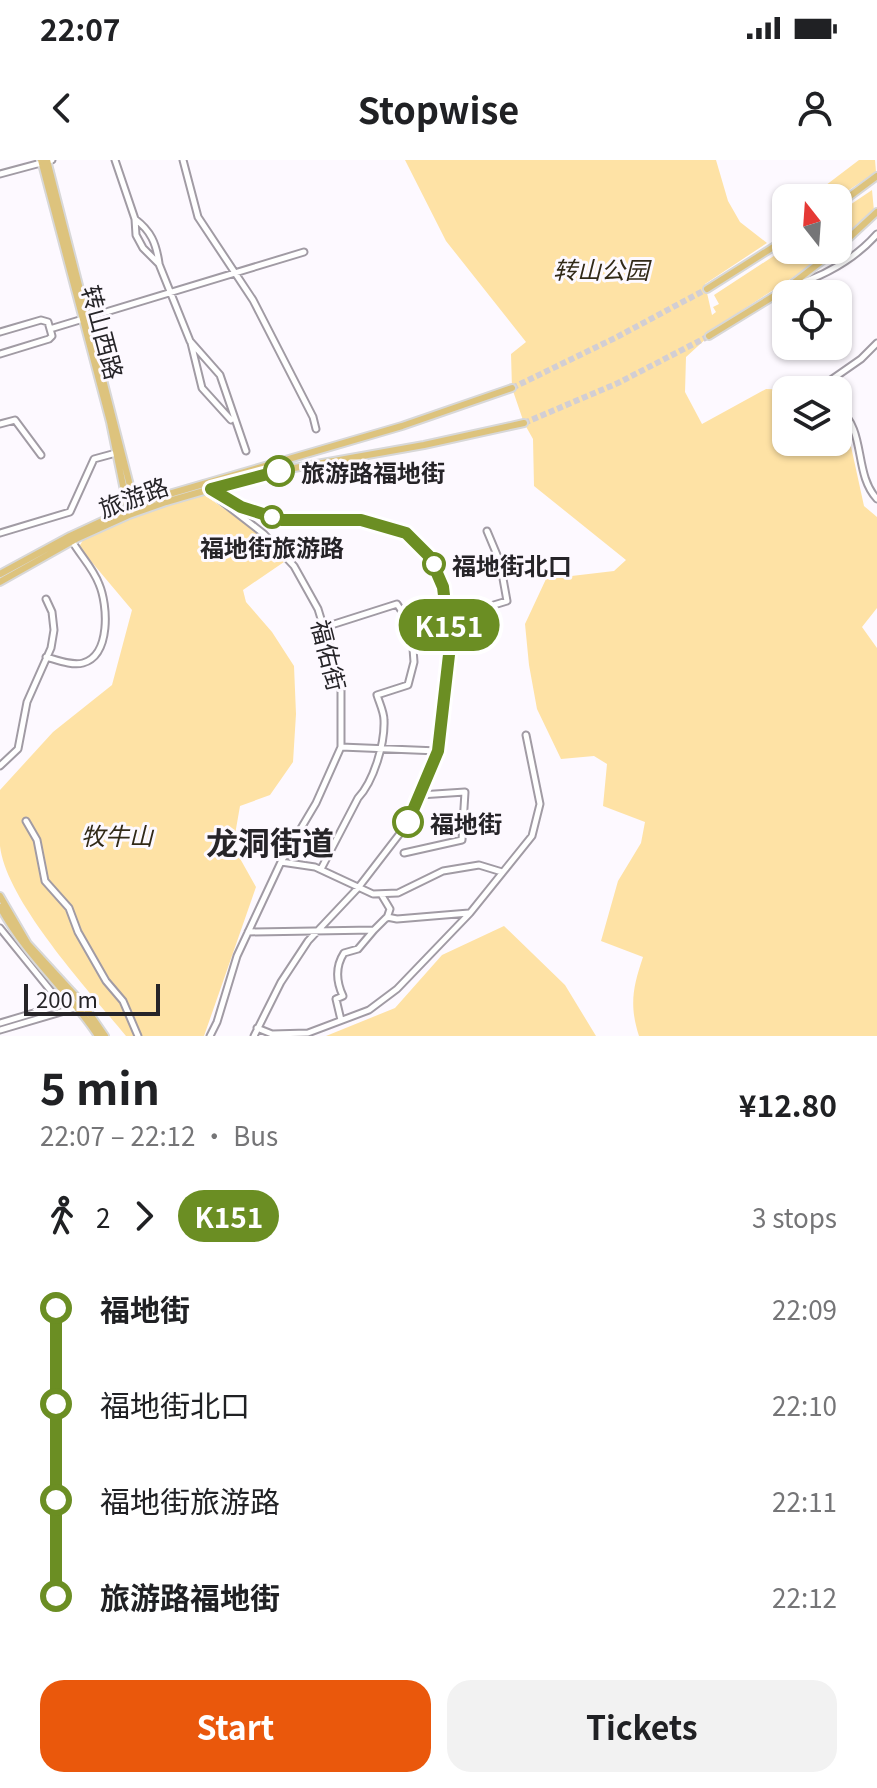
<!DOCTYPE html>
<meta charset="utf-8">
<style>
body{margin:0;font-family:Georgia,"Noto Sans SC",serif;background:#f2f2f2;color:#202124;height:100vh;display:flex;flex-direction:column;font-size:30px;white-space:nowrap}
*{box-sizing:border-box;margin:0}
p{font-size:26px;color:#757577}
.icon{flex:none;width:44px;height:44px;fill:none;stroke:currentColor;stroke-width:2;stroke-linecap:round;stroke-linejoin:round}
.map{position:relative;height:876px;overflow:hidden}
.sheet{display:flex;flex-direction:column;background:#fff;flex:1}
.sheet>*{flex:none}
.badge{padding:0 16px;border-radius:26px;font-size:28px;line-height:52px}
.needle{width:52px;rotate:343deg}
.buttons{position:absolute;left:772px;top:24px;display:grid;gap:16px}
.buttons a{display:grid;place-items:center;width:80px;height:80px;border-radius:16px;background:#fff;box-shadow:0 2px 6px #0004;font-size:40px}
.scale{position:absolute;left:24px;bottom:20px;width:136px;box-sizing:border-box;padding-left:8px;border:4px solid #262428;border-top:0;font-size:22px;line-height:28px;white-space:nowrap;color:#262428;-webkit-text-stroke:6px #fdf9ff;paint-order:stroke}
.map>.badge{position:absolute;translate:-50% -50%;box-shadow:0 0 0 4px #fff}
.legs{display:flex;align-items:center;gap:12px;height:88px;padding:0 40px;font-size:26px}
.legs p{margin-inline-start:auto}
.overview{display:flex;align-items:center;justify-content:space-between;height:136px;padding:0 40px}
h1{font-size:44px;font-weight:700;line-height:60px}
.cta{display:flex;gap:16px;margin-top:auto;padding:16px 40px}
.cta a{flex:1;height:92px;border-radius:24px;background:#ea580c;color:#fff;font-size:32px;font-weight:700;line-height:92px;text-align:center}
.cta a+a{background:#f2f2f2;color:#202124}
ul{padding:0 40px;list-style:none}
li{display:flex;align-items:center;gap:28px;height:96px;font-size:30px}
li i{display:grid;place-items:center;width:12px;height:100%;margin:0 10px;background:currentColor}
li i::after{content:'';width:20px;height:20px;margin:-10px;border:6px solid;border-radius:50%;background:#fff}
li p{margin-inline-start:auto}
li:first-child i{background:linear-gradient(#0000 50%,currentColor 0)}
li:last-child i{background:linear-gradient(currentColor 50%,#0000 0)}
.status{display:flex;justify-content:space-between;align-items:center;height:56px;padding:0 40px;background:#fff;direction:ltr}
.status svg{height:22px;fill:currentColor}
header{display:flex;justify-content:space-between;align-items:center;height:104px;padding:0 40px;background:#fff;font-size:36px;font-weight:700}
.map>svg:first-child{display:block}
.green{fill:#fee2a5}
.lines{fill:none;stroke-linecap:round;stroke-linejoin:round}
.major-tunnel{stroke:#d2ced4;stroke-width:6;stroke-dasharray:6 3;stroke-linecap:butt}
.minor-casing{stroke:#a19ba4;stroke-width:9}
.major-casing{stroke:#d8d8d8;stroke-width:10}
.minor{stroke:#fff;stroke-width:5}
.major{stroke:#ddc37d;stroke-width:6}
.line-1-casing{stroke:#fff;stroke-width:18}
.line-1{stroke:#6b8e23;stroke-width:12}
.stop-1-dot{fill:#fff;stroke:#6b8e23;stroke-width:4}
.labels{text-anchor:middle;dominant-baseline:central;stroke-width:6;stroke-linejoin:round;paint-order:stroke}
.park-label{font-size:24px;font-style:italic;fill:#312917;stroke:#fdf9ff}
.street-label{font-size:24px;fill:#262428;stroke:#fdf9ff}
.stop-label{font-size:24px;font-weight:bold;fill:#262428;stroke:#fdf9ff;text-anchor:start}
.district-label{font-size:32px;font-weight:bold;fill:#262428;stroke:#fdf9ff}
</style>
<div class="status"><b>22:07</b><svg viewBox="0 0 49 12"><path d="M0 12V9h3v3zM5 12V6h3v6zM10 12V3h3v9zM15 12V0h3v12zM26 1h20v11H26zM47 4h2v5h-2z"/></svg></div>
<header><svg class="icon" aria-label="back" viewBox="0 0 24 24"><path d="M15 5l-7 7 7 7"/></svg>Stopwise<svg class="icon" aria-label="person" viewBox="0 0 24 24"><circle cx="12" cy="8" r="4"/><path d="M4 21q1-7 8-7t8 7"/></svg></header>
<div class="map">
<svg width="877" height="876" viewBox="0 0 877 876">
<rect width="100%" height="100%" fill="#fdf9ff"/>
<path class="green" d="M405,0H716L728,41L740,62L767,83L705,124L712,155L716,152L713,147L719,144L714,135L786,88L827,90L801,112L710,171L709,176L686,197L685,232L702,264L766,229L798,230H786V282H838V259L847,268L864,346L877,357V448L862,467L877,488V876H639C629,845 633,827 643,797L601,781L618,721L641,683L645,662L603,646L607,604L594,596L561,599L537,549L529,505L525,464L546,419L614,411L626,400L534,326L533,279L524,263L512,228L511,194L526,182L446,81Z
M859,0H875L876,12L837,38H809Z
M872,30L874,51L838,81V53Z
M203,334L249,366L284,402L243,430L246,442L272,472L294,506L296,554L293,602L270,635L240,646L233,686L256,727L204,876H126C90,832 6,741 0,686C0,668 0,648 0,630L53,572L112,525L132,450L79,387L83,380L135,355Z
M504,766L565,825L596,876H326L395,848L442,795Z"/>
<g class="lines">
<path class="major-tunnel" d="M512,228L615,178L707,129
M524,263L618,223L709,176"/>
<g class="minor-casing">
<path id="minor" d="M115,0L135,59L136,75L143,88L159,104L190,181L220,215L246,291
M183,0L198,57L253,140L313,257L316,269
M0,14L52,0
M135,59C151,71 156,83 159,103
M792,126C824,116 854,100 877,74
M50,169L304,92
M0,172L41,160L48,162L52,176L49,179L0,194
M191,183L202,228L231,260
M826,230L828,222L861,199L877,183
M838,248C867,270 853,313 877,339
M0,264L15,260L41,295
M204,324L241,347L282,360H361L406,373L430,397L443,427L448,454L450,486L438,591L408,663L358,728L308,781L281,822L254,876
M206,329L264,374L294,406L318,449L341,524V587L316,643L281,702L237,796L217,862L210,876
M0,373L70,352L94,299L116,293
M448,459L507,441L500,402L487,371
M325,467L397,444L416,473L448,463
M46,497C57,500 72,506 83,503C111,495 108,445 99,424C93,408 80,395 72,381
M341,587L438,591
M0,606L18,589L27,542L51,488L54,470L52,452L46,439
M26,661L37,680L45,721L69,748L78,772L106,821L123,841L138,876
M404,693L462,680L465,632L420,635
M281,702L315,707L373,734L398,733L443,711L479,705L502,712
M321,709L358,638C374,621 385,583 384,560C384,552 379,542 377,535L408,525L414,502L412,475L416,473
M381,734L390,749L387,758
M0,768L55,836L54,847L0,863
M248,772L374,770L387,757L397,759L469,753
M341,860L336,839L343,836C336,821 335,807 344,793L358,789L374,770
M257,868L272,874L308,873L369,850L397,829L470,753L532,676L540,644L526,575
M0,870L78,847"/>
</g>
<g class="major-casing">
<path id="major" d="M41,0L110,262L128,350
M47,0L136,349
M838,45L877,16
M838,88L877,52
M707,129L786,79
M709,176L787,128L836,90
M0,414L70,376L128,349L169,334L402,266L512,228
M0,422L78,378L129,355L166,342L266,313L424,285L524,263
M0,736L28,784L83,844L105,876
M0,747C26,796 68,830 98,876"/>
</g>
<use href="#minor" class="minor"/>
<use href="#major" class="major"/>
</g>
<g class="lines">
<g class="line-1-casing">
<path id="line-1" d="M279,311L211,329L241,347L282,360H361L406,373L430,397L443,427L450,486L438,591L408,662"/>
</g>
<use href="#line-1" class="line-1"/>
</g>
<g class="stop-1-dot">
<circle cx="279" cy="311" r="14"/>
<circle cx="272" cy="357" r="10"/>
<circle cx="434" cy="404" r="10"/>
<circle cx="408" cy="662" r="14"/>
</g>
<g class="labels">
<g class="park-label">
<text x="601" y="108">转山公园</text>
<text x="117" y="674">牧牛山</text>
</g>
<g class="street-label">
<text transform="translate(104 172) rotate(75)">转山西路</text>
<text transform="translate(133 336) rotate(-20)">旅游路</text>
<text transform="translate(330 495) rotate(76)">福佑街</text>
</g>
<g class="stop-label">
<text x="301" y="311">旅游路福地街</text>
<text x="272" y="386" text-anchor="middle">福地街旅游路</text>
<text x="452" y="404">福地街北口</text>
<text x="430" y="662">福地街</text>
</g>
<g class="district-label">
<text x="270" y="681">龙洞街道</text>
</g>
</g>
</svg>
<div class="buttons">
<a><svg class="needle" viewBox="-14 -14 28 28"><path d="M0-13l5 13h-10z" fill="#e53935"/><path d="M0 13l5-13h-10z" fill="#757577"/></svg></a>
<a><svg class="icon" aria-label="locate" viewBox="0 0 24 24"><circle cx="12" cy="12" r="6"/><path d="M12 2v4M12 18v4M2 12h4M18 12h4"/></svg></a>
<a><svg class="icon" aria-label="layers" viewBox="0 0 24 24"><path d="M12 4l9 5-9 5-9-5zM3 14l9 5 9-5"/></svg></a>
</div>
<div class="scale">200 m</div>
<b class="badge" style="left:449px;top:465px;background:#6b8e23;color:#fff">K151</b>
</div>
<section class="sheet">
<div class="overview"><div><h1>5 min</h1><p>22:07 – 22:12 · Bus</p></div><b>¥12.80</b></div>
<div class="legs"><svg class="icon" aria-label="walk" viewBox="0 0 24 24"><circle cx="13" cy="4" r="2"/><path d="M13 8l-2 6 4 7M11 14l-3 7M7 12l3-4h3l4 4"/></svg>2<svg class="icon" aria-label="forward" viewBox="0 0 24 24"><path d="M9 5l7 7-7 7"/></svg><b class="badge" style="background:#6b8e23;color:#fff">K151</b><p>3 stops</p></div>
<ul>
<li><i style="color:#6b8e23"></i><b>福地街</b><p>22:09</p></li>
<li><i style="color:#6b8e23"></i><span>福地街北口</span><p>22:10</p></li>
<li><i style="color:#6b8e23"></i><span>福地街旅游路</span><p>22:11</p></li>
<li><i style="color:#6b8e23"></i><b>旅游路福地街</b><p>22:12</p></li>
</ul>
<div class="cta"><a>Start</a><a>Tickets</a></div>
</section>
